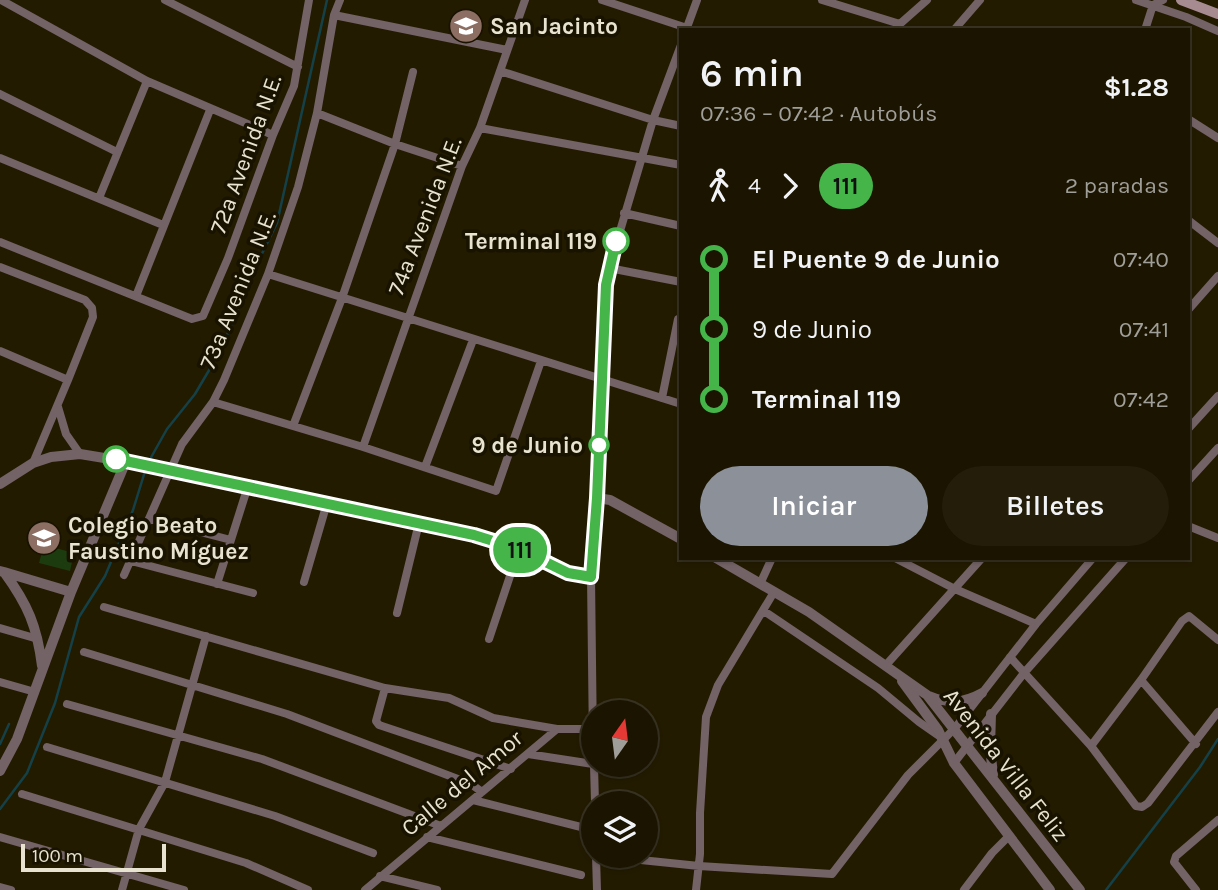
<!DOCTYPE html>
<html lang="es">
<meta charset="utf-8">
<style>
body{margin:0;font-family:Karla,sans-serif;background:#231d0a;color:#f1f3f6;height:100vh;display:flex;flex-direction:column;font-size:26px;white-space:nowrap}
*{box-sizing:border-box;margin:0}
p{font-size:23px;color:#9f9e99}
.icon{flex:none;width:38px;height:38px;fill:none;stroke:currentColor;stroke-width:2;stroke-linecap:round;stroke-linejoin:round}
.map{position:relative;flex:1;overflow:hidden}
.panel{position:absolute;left:679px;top:28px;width:511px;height:532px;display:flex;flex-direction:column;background:#1a1400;border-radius:0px;box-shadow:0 2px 5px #0004,0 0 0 2px #383322}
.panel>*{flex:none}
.badge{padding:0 14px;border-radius:23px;font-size:24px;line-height:46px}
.needle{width:46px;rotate:14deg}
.fabs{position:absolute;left:581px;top:700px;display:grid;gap:14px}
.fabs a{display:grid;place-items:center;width:77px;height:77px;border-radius:50%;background:#1a1400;box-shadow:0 2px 5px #0004,0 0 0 2px #383322;font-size:35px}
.scale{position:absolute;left:21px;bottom:18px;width:145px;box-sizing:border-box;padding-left:7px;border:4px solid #e8e2d0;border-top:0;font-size:19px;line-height:24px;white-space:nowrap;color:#e8e2d0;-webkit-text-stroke:5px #181200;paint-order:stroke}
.map>.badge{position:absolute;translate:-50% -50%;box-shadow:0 0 0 4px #fff}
.legs{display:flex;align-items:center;gap:10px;height:77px;padding:0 21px;font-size:23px}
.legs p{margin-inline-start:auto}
.head{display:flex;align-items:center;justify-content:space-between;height:119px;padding:0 21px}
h1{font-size:38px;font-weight:600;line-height:52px}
.primary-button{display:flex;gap:14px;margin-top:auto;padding:14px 21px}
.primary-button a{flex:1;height:80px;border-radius:42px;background:#8c9099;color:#fff;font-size:28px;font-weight:600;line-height:80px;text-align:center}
.primary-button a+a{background:#231d0a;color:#f1f3f6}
ul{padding:0 21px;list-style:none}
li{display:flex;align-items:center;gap:24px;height:70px;font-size:26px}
li i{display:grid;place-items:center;width:10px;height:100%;margin:0 9px;background:currentColor}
li i::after{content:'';width:18px;height:18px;margin:-9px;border:5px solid;border-radius:50%;background:#1a1400}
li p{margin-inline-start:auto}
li:first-child i{background:linear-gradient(#0000 50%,currentColor 0)}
li:last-child i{background:linear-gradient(currentColor 50%,#0000 0)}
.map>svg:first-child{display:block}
.green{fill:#1c3c0f}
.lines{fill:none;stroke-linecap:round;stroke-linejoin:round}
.stream{stroke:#144148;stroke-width:2.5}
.minor{stroke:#736266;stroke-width:8}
.tertiary{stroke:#736266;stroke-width:10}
.secondary{stroke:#a68b91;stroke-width:10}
.line-1-casing{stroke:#fff;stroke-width:16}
.line-1{stroke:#45b549;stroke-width:10}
.stop-1-dot{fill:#fff;stroke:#45b549;stroke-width:3.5}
.labels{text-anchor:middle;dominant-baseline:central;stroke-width:7;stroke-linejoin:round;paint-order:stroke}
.poi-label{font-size:23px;font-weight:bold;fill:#e8e2d0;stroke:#181200;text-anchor:start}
.street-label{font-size:23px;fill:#e8e2d0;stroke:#181200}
.stop-label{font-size:23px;font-weight:bold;fill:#e8e2d0;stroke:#181200;text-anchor:end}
</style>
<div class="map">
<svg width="1218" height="890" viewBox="0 0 1218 890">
<rect width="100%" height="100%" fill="#231b00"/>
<path class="green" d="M44,545L74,553L70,571L39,563Z"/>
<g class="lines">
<path class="stream" d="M149,461L167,429L195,394L221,350L250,278L277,223L327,0
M0,744L9,724
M0,809L27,773L55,703L79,617L105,576L133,510L146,468
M1106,890L1200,767L1218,739"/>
<path class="minor" d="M1,0L147,81L273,135
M165,0L298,67
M602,0L687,28
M822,0L900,24
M1136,0L1186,17L1218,31
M334,15L507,50
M686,30L697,0
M893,30L927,0
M954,30L980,0
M1145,30L1153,5L1163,0
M500,71L653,120L681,126
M0,94L117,152
M317,113L395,144L462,166
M1188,119L1218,138
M480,128L681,165
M0,158L163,225
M99,198L147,81
M624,213L681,226
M1188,220L1218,243
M0,242L192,319L203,316L228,258L273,135L294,86L309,0
M0,267L85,300L92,308L93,317L68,380
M609,268L681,282
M268,274L681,404
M136,296L210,110
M1188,310L1218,276
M0,351L68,380L33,463
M662,398L678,319L681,318
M213,402L363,447L496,491L541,361
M58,407L66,434L80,454
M293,426L342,298L395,144L413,72
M1188,429L1218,396
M363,447L462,166L480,128L525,0
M425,467L473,340
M1188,481L1218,448
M597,498L606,285L609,268L653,120L681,45
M150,519L231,540
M1188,526L1218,538
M895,558L955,589L1036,624
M131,561L253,593
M124,575L182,444L213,402L224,380L268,274L298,187L317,113L334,15L340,0
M591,577L593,745
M304,582L327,503
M217,584L248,486
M760,584L772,558
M104,607L385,688L449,698L493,718L557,729
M764,611L878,688L919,722L942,738
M397,613L419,523
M0,628L38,639
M489,639L519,549
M84,652L287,714L471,784L482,792
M1010,657L1091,746L1136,806L1142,807L1148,803L1218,712
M886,665L982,558
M1141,680L1196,744
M0,682L35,692
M385,688L376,721L379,725L511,769
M67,704L262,759L441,826
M1091,746L1141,680L1182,621L1189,616L1218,640
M47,747L275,816L373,853
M528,754L593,764
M954,763L1024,673L1126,558
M594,765L595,803
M22,794L246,863L308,890
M473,800L585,828
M0,837L184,890
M427,837L581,875
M596,856L597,890
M602,856L699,866L832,874L908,775L955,728L1036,624L1093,558
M380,876L437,890
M0,887L11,890
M122,890L139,829L165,782L206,636
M365,890L557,729H593
M696,890L700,854V813L706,717L718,685L774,592
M964,890L992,853L1009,836
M1196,890L1174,862L1176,856L1218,820"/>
<path class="tertiary" d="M0,484L33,463L51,457L80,454L171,469L474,535L519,549L568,573L591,577L597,498L610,500L681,539
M716,558L809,612L927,695L1080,890
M0,571L4,572C28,605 37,626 42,666
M4,572L71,592
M902,681L938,730L954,763L1050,890
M929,696C948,704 964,703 982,693
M991,714L990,747L993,775
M0,771L17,739L71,592L126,461"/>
<path class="secondary" d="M1181,0L1218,14"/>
</g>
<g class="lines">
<g class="line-1-casing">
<path id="line-1" d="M116,459L474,535L519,549L568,573L591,577L597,498L606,285L616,241"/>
</g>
<use href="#line-1" class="line-1"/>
</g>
<defs>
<g id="school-disc" transform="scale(1.75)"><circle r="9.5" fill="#8d6e63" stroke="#181200"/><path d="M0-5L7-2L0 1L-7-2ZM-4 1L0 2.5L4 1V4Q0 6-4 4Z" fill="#fff"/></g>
</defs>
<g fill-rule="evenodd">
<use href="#school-disc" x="466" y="26"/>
<use href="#school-disc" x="44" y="538"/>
</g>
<g class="stop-1-dot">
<circle cx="616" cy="241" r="12"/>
<circle cx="599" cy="445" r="9"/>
<circle cx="116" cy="459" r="12"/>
</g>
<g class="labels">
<g class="poi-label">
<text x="490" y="26">San Jacinto</text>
<text x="68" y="525">Colegio Beato<tspan x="68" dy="26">Faustino Míguez</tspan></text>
</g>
<g class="street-label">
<text transform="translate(246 154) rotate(-70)">72a Avenida N.E.</text>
<text transform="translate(425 216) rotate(-69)">74a Avenida N.E.</text>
<text transform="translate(238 290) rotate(-68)">73a Avenida N.E.</text>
<text transform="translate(1006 765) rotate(52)">Avenida Villa Feliz</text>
<text transform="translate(462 783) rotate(-40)">Calle del Amor</text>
</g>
<g class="stop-label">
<text x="597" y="241">Terminal 119</text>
<text x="583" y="445">9 de Junio</text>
</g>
</g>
</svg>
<div class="fabs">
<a><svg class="needle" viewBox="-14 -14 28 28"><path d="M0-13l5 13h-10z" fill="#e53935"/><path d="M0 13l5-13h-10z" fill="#9f9e99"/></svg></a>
<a><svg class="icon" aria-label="layers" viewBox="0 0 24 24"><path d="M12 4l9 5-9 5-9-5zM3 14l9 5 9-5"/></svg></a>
</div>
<div class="scale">100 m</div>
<b class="badge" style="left:520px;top:550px;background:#45b549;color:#111">111</b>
<section class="panel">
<div class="head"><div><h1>6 min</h1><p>07:36 – 07:42 · Autobús</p></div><b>$1.28</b></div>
<div class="legs"><svg class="icon" aria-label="walk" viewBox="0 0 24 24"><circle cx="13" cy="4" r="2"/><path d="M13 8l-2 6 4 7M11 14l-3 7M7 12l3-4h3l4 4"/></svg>4<svg class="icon" aria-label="forward" viewBox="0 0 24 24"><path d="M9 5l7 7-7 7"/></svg><b class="badge" style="background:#45b549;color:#111">111</b><p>2 paradas</p></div>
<ul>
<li><i style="color:#45b549"></i><b>El Puente 9 de Junio</b><p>07:40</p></li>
<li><i style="color:#45b549"></i><span>9 de Junio</span><p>07:41</p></li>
<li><i style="color:#45b549"></i><b>Terminal 119</b><p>07:42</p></li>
</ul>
<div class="primary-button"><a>Iniciar</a><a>Billetes</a></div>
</section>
</div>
